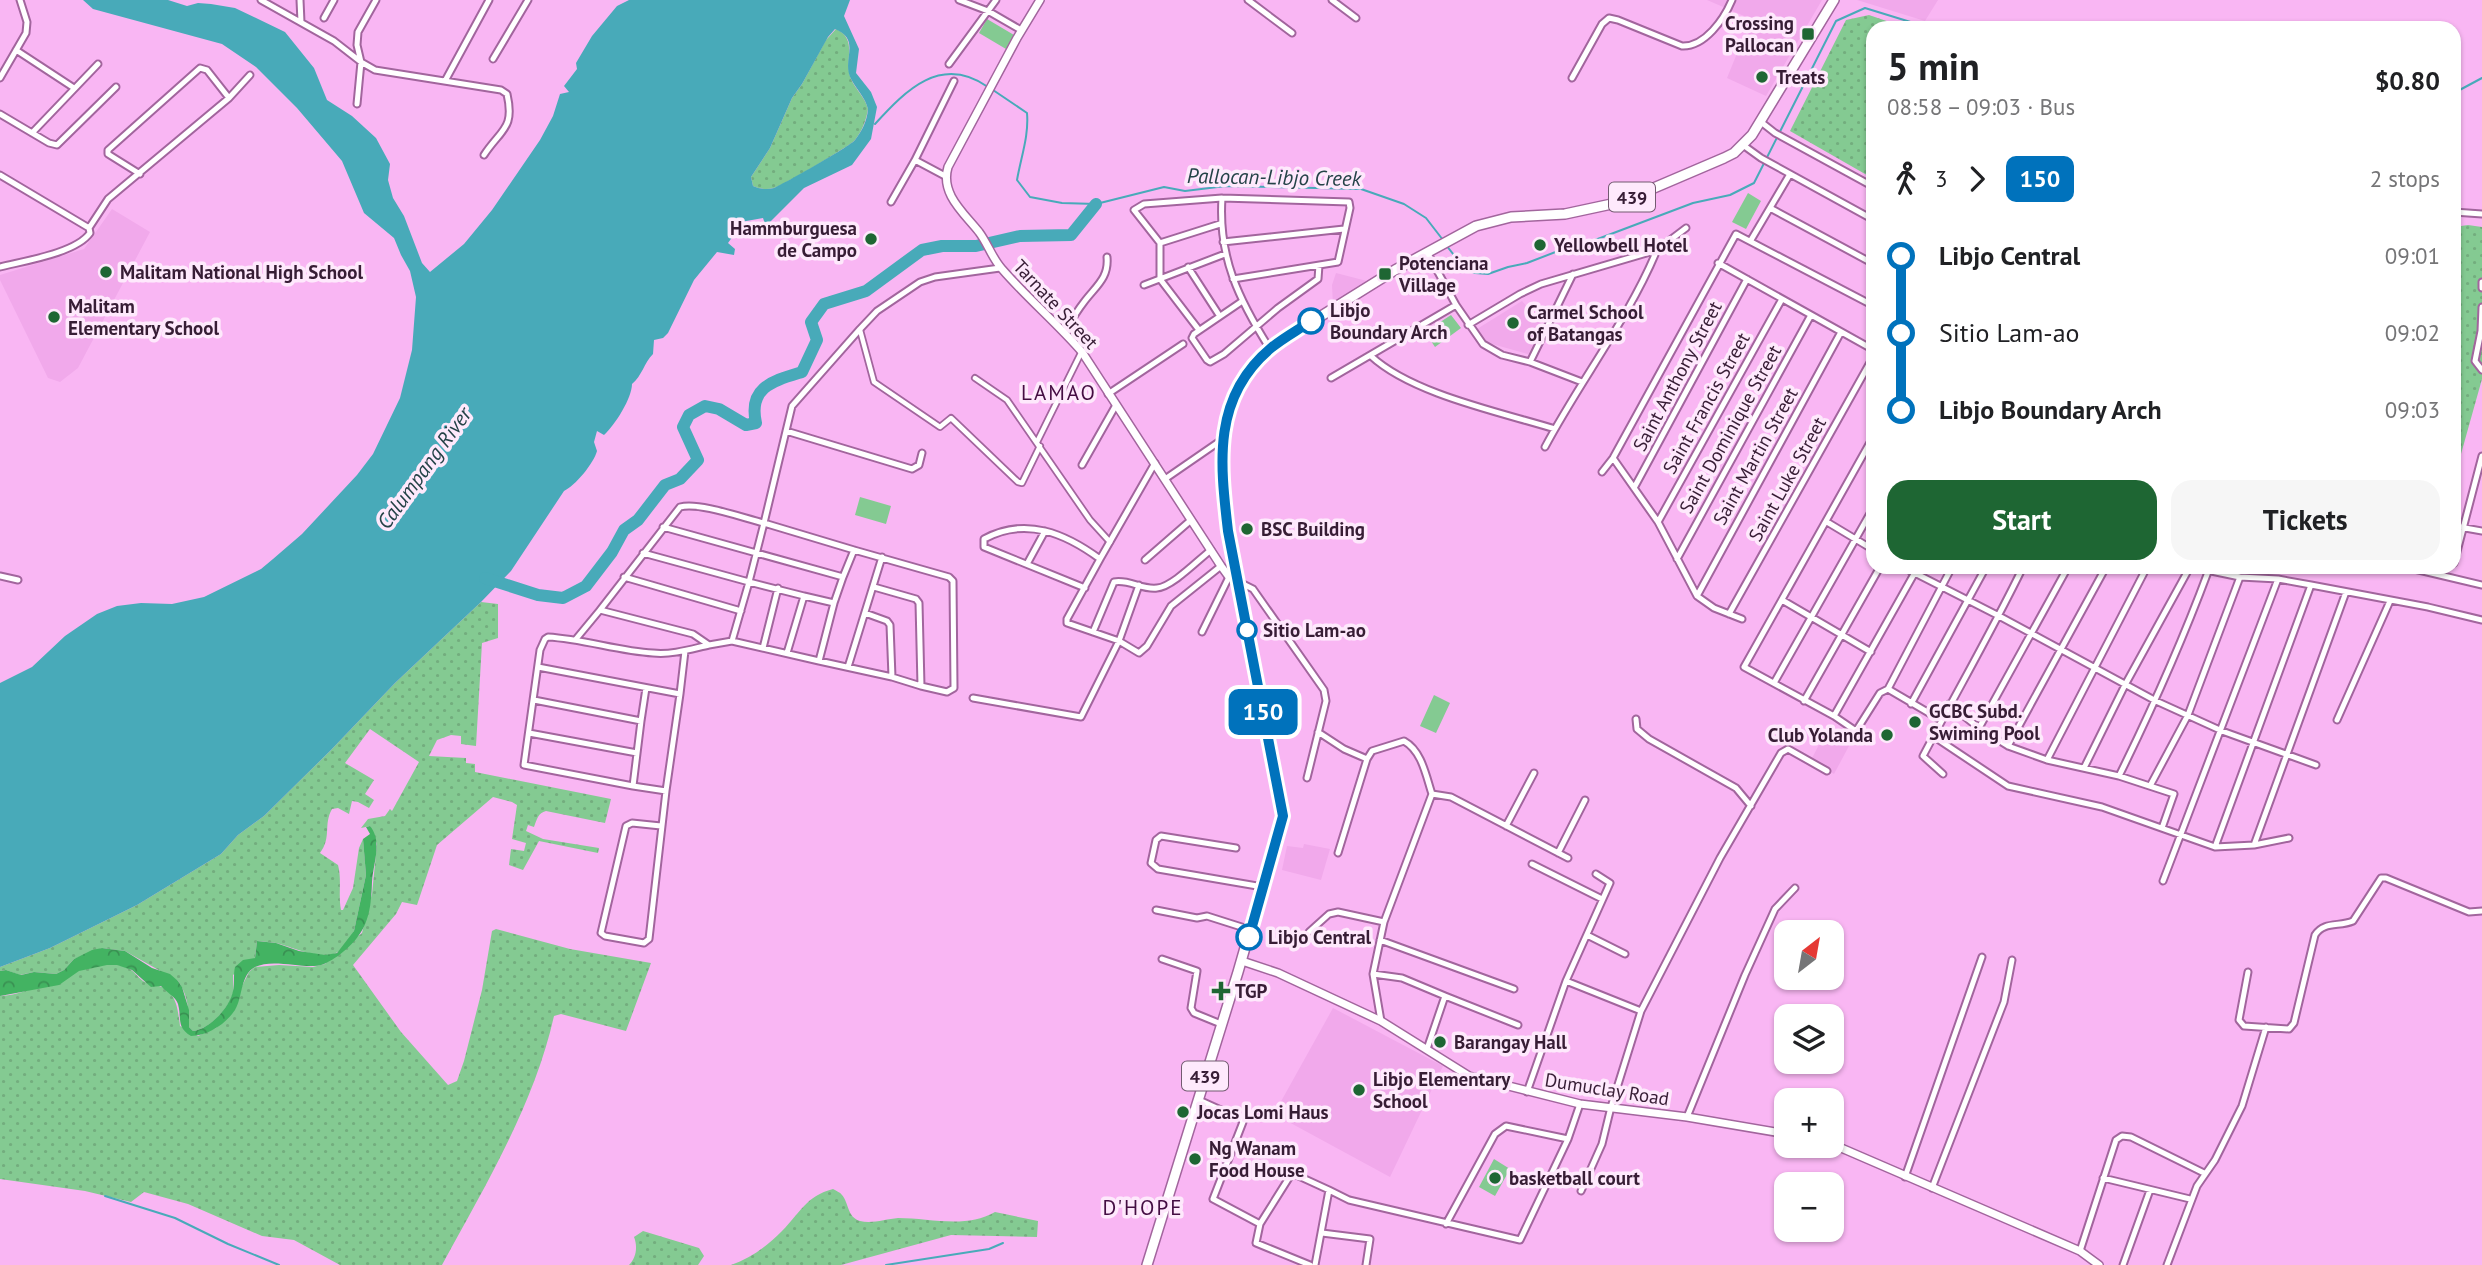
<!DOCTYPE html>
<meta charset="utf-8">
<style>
body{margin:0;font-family:"PT Sans",sans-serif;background:#f6f6f6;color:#202124;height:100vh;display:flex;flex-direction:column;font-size:26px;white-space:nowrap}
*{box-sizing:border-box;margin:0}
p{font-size:23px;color:#757577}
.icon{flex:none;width:38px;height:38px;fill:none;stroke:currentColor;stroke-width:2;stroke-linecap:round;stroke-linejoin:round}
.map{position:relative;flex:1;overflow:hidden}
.drawer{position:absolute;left:1866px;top:21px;width:595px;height:553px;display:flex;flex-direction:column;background:#fff;border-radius:21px;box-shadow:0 2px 5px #0004}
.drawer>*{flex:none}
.badge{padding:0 14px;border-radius:10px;font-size:24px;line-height:46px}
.needle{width:46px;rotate:31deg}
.controls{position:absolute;left:1774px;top:920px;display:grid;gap:14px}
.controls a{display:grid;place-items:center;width:70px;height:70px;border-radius:14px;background:#fff;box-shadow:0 2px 5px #0004;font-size:35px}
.map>.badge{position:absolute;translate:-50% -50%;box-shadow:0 0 0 4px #fff}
.legs{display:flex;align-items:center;gap:10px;height:77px;padding:0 21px;font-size:23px}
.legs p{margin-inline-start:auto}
.overview{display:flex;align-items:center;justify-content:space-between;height:119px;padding:0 21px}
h1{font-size:38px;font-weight:700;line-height:52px}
.button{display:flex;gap:14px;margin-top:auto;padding:14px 21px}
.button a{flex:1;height:80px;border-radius:21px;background:#1e6633;color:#fff;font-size:28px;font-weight:700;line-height:80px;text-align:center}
.button a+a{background:#f6f6f6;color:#202124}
ul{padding:0 21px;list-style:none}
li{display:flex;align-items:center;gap:24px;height:77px;font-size:26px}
li i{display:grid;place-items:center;width:10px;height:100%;margin:0 9px;background:currentColor}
li i::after{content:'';width:18px;height:18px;margin:-9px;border:5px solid;border-radius:50%;background:#fff}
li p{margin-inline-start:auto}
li:first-child i{background:linear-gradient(#0000 50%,currentColor 0)}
li:last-child i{background:linear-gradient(currentColor 50%,#0000 0)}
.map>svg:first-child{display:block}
.built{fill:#f1a9eb}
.grass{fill:url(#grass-dots)}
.forest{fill:url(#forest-crowns)}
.pitch{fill:#84ca92}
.water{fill:#48aab9;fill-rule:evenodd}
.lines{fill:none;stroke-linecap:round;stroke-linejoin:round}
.stream{stroke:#48aab9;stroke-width:2}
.river{stroke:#48aab9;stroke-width:12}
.pedestrian-casing{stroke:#a2659d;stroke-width:8}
.minor-casing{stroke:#a2659d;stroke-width:9}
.tertiary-casing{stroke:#a2659d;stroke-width:10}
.primary-casing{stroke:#a2659d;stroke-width:12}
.pedestrian{stroke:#fff;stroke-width:4.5}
.minor{stroke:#fff;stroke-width:5}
.tertiary{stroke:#fff;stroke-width:7}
.primary{stroke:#fff;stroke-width:9}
.line-1-casing{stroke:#fff;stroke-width:16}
.line-1{stroke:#0072bc;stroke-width:10}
.poi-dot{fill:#1e6633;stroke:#fee9fc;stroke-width:2.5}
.stop-1-dot{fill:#fff;stroke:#0072bc;stroke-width:3.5}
.labels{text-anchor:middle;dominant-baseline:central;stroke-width:7;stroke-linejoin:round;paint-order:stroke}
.shield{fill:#fee9fc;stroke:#735a71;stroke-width:2}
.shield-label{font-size:18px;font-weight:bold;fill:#371d35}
.poi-label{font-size:19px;font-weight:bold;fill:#371d35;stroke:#fee9fc;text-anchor:start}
.street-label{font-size:19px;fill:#371d35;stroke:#fee9fc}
.stop-label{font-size:19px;font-weight:bold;fill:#371d35;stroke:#fee9fc;text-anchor:start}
.water-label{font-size:21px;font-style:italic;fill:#254348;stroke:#fee9fc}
.neighbourhood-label{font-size:21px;letter-spacing:2px;fill:#450d43;stroke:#fee9fc}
</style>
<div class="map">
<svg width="2482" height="1265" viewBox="0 0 2482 1265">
<defs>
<pattern id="grass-dots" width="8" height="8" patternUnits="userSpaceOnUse" patternTransform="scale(1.75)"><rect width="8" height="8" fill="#84ca92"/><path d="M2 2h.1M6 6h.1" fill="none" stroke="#73ad7e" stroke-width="1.8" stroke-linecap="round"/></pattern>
<pattern id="forest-crowns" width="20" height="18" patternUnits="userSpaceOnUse" patternTransform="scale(1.75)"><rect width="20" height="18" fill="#43b362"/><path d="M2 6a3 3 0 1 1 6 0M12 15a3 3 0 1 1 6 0" fill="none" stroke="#399152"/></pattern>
</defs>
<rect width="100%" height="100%" fill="#f9b6f3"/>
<path class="built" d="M1707,0H1822L1766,96L1727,78L1751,19Z
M1857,0H1938L1925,21Z
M112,209L150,232L78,368L60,382L48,378L0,280V275L84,249Z
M1336,273L1367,281L1369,283L1333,305L1332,285Z
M1522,301L1546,328L1531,355L1485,342L1477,329Z
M1821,741L1849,746L1834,774L1811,760Z
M1304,844L1330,849L1321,880L1282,870L1287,846L1303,848Z
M1333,1008L1443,1066L1390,1177L1274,1114Z"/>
<path class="grass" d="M1869,15L1907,28H1872V178L1790,131L1846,20Z
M836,29C859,40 843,60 851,79C856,90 865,97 868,109C866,121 862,131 855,140C850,146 784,185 774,188C767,190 759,189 753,186L751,177L770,148L792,98L802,84L826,40Z
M2468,225L2482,227V379L2454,479V227Z
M481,602L498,604V638L482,643L476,746L461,744V736L451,735L437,740L429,756L466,758V763L475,764V772L611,799L605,823L546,811C538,813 537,819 534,827L528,825L526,831L543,839L599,848L598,853L539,841L523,870L509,865L511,849L524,851L526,843L512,839L517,805L512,802L493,797L437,845L417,905L402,902L396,914L353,965L401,1032L448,1085L457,1081L464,1061L482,990L492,931L496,929L570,949L651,963L626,1031L561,1014L554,1016C534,1105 485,1186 442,1265H340L294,1240L262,1236L188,1204L144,1192L131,1202L85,1191L0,1179V996C39,995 90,953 126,967C134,970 137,977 143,981C148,984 153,984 159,986C177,992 178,1010 180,1026L198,1036L216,1028L235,1009L242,986L249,972L255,967L279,965L313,967L325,964L362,933L372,894L377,844L370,826L361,828L368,819L385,816L390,809L392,811L419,762L370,729L345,763L374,780L365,794L374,800L369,808L358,802L352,801L349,814L338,808L332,809C323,825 332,837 320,853L338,865C342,880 338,894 341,910H343L353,888L359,848L363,839L366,875L354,931C351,938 343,949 336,953C321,960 294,948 280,944C273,942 265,942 257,941L255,958L233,975C233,981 234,987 233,993C229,1008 210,1029 193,1031L189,1027C189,1011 188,995 178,981L125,951L102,948L74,959L64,970L56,974L34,972L20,975L6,970L0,971V967L50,948L137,905L221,854L238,835L264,816L331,750L395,683Z
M833,1189C836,1191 840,1192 842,1195C849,1203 847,1217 860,1221C872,1224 886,1219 898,1218C930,1218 966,1229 995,1212L1038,1221L1037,1237L951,1235L841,1265H731C751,1258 767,1246 782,1231C800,1213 806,1196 833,1189Z
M643,1231L699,1248L704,1256L698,1265H629C636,1258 638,1247 634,1237Z"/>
<path class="forest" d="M370,826C383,842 373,863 372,882C371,917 366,935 338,956C330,961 323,966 314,966C297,967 271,959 255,967C240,975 243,997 235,1010C226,1024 207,1036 191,1036C176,1027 182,1019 178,1004C176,997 166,992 161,986L151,987L132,970L117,965H107L79,971L59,985L0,996V971L6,970L21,975L34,972L56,974L64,970L74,959L92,950L102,948L125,951L152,968L170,974L178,981L182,987L189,1010V1027L193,1031C210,1029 230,1007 233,991C235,983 233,975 235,967L243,960L255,958L257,941L276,943L299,951L325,955L337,953L354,931L366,875L363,839L370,834L366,827Z"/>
<path class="pitch" d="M987,19L1014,35L1006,49L979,33Z
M1748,193L1761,201L1746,229L1732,222Z
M1451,315L1461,328L1435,347L1425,332Z
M860,497L891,506L886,524L855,515Z
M1434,695L1450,703L1436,733L1420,726Z
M1494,1159L1510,1169L1495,1196L1479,1187Z"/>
<path class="water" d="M83,0H168L187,6L198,3L211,4L235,8L285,32L314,68L327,100L352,116L376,138L390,164L388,180L393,198L404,216L422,263L430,272L464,244L492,210L540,140L553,116L560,94L569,92L564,86L577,69L576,63L592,36L617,6L629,0H850L844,16L859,49L856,73L871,92L877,107L871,139L852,165L804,188L769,223L765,224L763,218L741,222L743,232L733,236L728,243L735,249L734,255L717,252L694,280L668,333L663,338L654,340L653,354C644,363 642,376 632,384C632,398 615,425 604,435L597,431L594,442L597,451C594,463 575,486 564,491L511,571L481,602L395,683L331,750L264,816L238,835L221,854L137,905L50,948L0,967V683L32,667L65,636L97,614L117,606L141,603L172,604L204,597L261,569L273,559L302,534L357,475L373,454L400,398L412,350L416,297L410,271L401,255L394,238L364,213L342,161L297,108L256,67L222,44L93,9ZM835,29C862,40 841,60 851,79C857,90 865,97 868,109C867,121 862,131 855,140C849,147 785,183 774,188C767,190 759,189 753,186L751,177L770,148L792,98L802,84L828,37Z"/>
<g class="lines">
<path class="stream" d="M993,90L1027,113C1029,136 1021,157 1017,180L1030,197L1062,203L1096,204L1164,187L1185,191L1226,186L1361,189L1404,204L1426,218L1443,240
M2454,93L2482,78
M875,124C906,90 941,54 988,87
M1446,245L1465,269L1475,273L1488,274L1508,267L1527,263L1571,246L1595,240L1693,203L1730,195L1754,183L1836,21L1865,8L1930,28
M105,1196L175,1218L228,1244L279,1265
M886,1265L989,1249L1003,1243"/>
<path class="river" d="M485,578L538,595L563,598L586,586L612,552L624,530L638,520L665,485L680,479L698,460L683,427L689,415L705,406L719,409L746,425L756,423C748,387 773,381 802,372L817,340L811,322L824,304L866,291L922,250L942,246H976L1020,236L1071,235L1096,204"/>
<g class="pedestrian-casing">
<path id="pedestrian" d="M860,330L874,382L940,427L951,418L1018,482L1022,483L1040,446
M975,378L1007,400L1090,520L1110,542
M1037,442L1081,353"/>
</g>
<g class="minor-casing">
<path id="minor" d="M261,0L334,41L361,62L375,70L501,90L507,94C515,129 501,129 484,155
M300,0L301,22
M959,0L988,11L1021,30
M1248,0L1292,33
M1332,0L1356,18
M324,18L334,0
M16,50L74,88
M493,59L528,0
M949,64L996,0
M0,78L26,33L27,22L20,0
M1572,78L1602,24L1609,18L1618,20L1682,46C1705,47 1724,19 1732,0
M445,81L489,0
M229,98L250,75
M357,104L361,62L357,45L358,32L376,0
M0,114L49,143L57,145L116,87
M1761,122L1775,133L1872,186
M32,133L98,64
M1743,145L1761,158L1872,219
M0,175L89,228
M945,176L915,160L954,81
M1222,198C1218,257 1239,300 1270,349
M891,202L915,160
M1770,208L1872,263
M2454,212L2482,214
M1751,240L1790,174
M1223,242L1344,229
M1160,243L1220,224
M1427,252L1456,305L1483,344L1502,355L1530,362L1582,382
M1718,263L1872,349
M0,267C24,261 76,253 90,233L89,228L108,199L229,98L207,70L200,68L108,150V154L140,174
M1188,267L1219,315
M2482,282V288
M1144,285L1225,254
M1241,302L1194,334L1192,338L1207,360L1210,362L1224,354L1278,308L1318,279L1319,265
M2482,307L2481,331L2475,361L2482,370
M1468,325L1520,294L1541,284L1657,250L1686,228
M1199,330L1160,279V243L1134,210L1144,204L1222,198L1349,202L1350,208L1338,262L1233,279
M1065,331C1071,321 1077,311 1084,302C1096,286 1109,278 1107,257
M1371,356C1412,394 1500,412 1555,429
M1530,362L1573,274
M1331,378L1456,305
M1108,394L1183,344
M786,431L912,469L919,465L922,453
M1872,439L1744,667L1834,716L1856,731L1880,693L1888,689L1952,567
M1545,447C1580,381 1629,318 1657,250
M1613,458L1658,522L1697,596L1714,608L1742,619
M1082,465L1116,405
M1602,472L1613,458L1736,234L1872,305
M1165,479L1223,439
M1634,488L1747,279
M1658,522L1782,299
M1827,522L1872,549
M2454,526L2482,531
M663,527L843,577L854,550L764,523L749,582L804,596
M854,550L949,577L953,581L954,688L947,692L921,686
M643,553L749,582L732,641L819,661L834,603
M1100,559L1155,463
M1677,559L1811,315
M1145,560L1191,520
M2454,563L2482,456
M1027,564L1045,531
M1903,567L1999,616L2156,701L2222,731L2316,765
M2192,567L2240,577L2278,579L2311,585L2428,607L2482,620
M2406,567L2482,585
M0,576L18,580
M624,577L741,611
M1237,581L1253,589L1324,690L1326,701L1307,778
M1085,588L984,547V539C1026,516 1066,534 1100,559L1067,619V623L1119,641L1139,653L1147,646L1171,606L1221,566
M1697,596L1841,332
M1782,600L1871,652
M865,613L887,621L890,625L892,677L921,686L919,603L916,599L874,587
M1729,614L1872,359
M1093,632L1114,582C1129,579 1142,590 1157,588C1172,587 1198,560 1211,550
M1202,632L1229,577
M576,639L600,610
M709,645L732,641
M763,648L778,588
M787,653L804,596L834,603L843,577
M819,661L892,677
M848,667L882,557
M1774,683L1872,510
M1888,689L1941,720
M680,694L685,651
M973,698L1081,717L1119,641L1139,585
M534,700L641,721L633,786L666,791L680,694L538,667
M1804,701L1880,567
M1911,704L1986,567
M1949,704L1979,728L2008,746L2047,760L2119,776L2174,794L2162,828
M1834,716L1918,567
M1636,719L1637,729L1649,739L1736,788L1751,806
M2337,720L2390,601
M641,721L646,688
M1979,728L2068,567
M1318,732L1344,749L1367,759
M529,733L637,753
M1933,736L2008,786L2102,807L2215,847L2254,845L2289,838
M2008,746L2106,567
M2047,760L2147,567
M2084,768L2125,685L2190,567
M1943,774L1923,756C1956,693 1992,631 2023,567
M2119,776C2152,709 2182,642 2208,572
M633,786L524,765L540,650L545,639L548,637C584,639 618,651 653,653C672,655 691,649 709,645L693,634L600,610L680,507C700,502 743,518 764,523L792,406L860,329L877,311L920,282L935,277L1000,268
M2150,786L2188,715L2240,577
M661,826L632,823L626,826L601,933L605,936L644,943L649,939L666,791
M1506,826L1534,773
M2254,845L2346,592
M2215,847L2311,585
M1236,848L1161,836L1156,840L1151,863L1158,869L1263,887
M1338,853L1367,759L1372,751L1404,741C1422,751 1426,776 1432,794
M1558,853L1585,800
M1532,864L1602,899
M1596,874L1610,883L1566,981L1641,1011
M2163,881L2278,579
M1156,910L1197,918L1207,916L1251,930
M1309,932L1329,914L1338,912L1384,922
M1587,935L1625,954
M1380,940L1514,989
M1162,959L1197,971L1191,1008L1194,1013L1221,1024
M2248,972L2239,1020L2244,1026L2289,1029L2294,1023L2315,935C2324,921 2339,927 2353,921L2381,878H2386L2469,912L2482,911
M1373,974L1384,922L1432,794L1451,797L1568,858
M1445,996L1518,1025
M1381,1021L1373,974L1402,978L1445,996L1427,1049
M1527,1092L1566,981
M1199,1100L1241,1119L1243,1122L1213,1199L1260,1224
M1687,1117L1745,975L1775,909L1795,888
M1905,1177L1982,957
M2103,1178L2190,1199
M1932,1188L2004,1002L2012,960
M1581,1191L1602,1144L1611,1107L1641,1011L1720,858L1781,753L1788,749L1827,771
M1446,1224L1495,1134L1506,1126L1568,1139
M1322,1233L1370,1239L1366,1265
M2080,1251L2116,1140L2122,1136L2131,1137L2204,1173
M1310,1265L1256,1243L1260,1224L1292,1173L1329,1190
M1315,1265L1329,1190L1349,1200L1520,1240L1568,1139L1580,1104
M2123,1265L2150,1190
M2167,1265L2197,1186L2215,1160L2242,1106L2266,1027"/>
</g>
<g class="tertiary-casing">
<path id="tertiary" d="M1040,0L1017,38L948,167C940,194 964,213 979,232C988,244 992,258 1002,269C1027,298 1057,323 1082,352L1221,566L1229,577L1237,581
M1242,961L1278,973L1381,1021L1469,1076L1580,1104L1687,1117L1787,1134
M1832,1144L2080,1251L2099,1265"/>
</g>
<g class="primary-casing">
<path id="primary" d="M1147,1265L1238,972L1283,816L1237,581L1224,495L1223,439L1230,403L1239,387L1258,361L1281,341L1395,270L1476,226L1511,217L1565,214L1621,202L1724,158L1734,153L1752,135L1834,0"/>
</g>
<use href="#pedestrian" class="pedestrian"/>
<use href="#minor" class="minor"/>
<use href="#tertiary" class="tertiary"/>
<use href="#primary" class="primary"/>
</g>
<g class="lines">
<g class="line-1-casing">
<path id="line-1" d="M1249,937L1283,816L1228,531C1220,463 1212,397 1271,348C1283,338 1298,330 1311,321"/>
</g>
<use href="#line-1" class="line-1"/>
</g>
<g class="poi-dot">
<rect x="1801" y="27" width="14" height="14" rx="3.5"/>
<circle cx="1762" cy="77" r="7"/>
<circle cx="871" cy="239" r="7"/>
<circle cx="1540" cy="245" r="7"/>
<circle cx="106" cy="272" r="7"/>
<rect x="1378" y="267" width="14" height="14" rx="3.5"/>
<circle cx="54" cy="317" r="7"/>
<circle cx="1513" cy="323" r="7"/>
<circle cx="1247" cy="529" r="7"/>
<circle cx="1915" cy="722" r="7"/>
<circle cx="1887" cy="735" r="7"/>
<path d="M1217.5 980.5h7v7h7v7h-7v7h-7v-7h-7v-7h7z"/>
<circle cx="1440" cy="1042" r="7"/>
<circle cx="1359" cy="1090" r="7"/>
<circle cx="1183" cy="1112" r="7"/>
<circle cx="1195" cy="1159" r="7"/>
<circle cx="1495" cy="1178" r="7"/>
</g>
<g class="stop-1-dot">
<circle cx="1311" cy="321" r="12"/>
<circle cx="1247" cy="630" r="9"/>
<circle cx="1249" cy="937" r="12"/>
</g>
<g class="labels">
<g class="shield">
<rect x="1609" y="182.5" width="46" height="29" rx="5"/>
<rect x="1182" y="1061.5" width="46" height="29" rx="5"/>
</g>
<g class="shield-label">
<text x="1632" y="197">439</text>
<text x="1205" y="1076">439</text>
</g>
<g class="poi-label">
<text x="1794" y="23" text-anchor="end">Crossing<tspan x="1794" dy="22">Pallocan</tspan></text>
<text x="1776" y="77">Treats</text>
<text x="857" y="228" text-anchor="end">Hammburguesa<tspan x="857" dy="22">de Campo</tspan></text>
<text x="1554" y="245">Yellowbell Hotel</text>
<text x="1399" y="263">Potenciana<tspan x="1399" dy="22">Village</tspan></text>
<text x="120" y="272">Malitam National High School</text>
<text x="68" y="306">Malitam<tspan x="68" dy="22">Elementary School</tspan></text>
<text x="1527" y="312">Carmel School<tspan x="1527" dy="22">of Batangas</tspan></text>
<text x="1261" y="529">BSC Building</text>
<text x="1929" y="711">GCBC Subd.<tspan x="1929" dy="22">Swiming Pool</tspan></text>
<text x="1873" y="735" text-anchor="end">Club Yolanda</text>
<text x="1235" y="991">TGP</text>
<text x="1454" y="1042">Barangay Hall</text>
<text x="1373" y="1079">Libjo Elementary<tspan x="1373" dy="22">School</tspan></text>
<text x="1197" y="1112">Jocas Lomi Haus</text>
<text x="1209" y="1148">Ng Wanam<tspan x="1209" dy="22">Food House</tspan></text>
<text x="1509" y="1178">basketball court</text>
</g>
<g class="street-label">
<text transform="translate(1056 304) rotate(47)">Tarnate Street</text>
<text transform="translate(1677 376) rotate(-62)">Saint Anthony Street</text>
<text transform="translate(1706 403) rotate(-61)">Saint Francis Street</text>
<text transform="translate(1730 429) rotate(-61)">Saint Dominique Street</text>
<text transform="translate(1755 456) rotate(-61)">Saint Martin Street</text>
<text transform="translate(1787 479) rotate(-61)">Saint Luke Street</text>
<text transform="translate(1607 1089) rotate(9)">Dumuclay Road</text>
</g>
<g class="stop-label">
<text x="1330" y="310">Libjo<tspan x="1330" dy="22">Boundary Arch</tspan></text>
<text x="1263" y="630">Sitio Lam-ao</text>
<text x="1268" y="937">Libjo Central</text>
</g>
<g class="water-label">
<text transform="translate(1274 177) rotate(1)">Pallocan-Libjo Creek</text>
<text transform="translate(424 468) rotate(-54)">Calumpang River</text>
</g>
<g class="neighbourhood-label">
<text x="1059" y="392">LAMAO</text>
<text x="1143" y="1207">D'HOPE</text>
</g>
</g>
</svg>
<div class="controls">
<a><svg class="needle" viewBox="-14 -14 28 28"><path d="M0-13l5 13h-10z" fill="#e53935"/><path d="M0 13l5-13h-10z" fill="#757577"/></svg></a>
<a><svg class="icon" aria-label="layers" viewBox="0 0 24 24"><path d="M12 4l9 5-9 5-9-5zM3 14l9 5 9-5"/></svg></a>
<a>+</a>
<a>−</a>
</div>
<b class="badge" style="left:1263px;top:712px;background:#0072bc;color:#fff">150</b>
<section class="drawer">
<div class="overview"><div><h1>5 min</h1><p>08:58 – 09:03 · Bus</p></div><b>$0.80</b></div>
<div class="legs"><svg class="icon" aria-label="walk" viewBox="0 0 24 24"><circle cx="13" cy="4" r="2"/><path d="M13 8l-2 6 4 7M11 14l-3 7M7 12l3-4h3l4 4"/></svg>3<svg class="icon" aria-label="forward" viewBox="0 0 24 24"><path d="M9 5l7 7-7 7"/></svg><b class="badge" style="background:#0072bc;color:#fff">150</b><p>2 stops</p></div>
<ul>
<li><i style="color:#0072bc"></i><b>Libjo Central</b><p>09:01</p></li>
<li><i style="color:#0072bc"></i><span>Sitio Lam-ao</span><p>09:02</p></li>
<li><i style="color:#0072bc"></i><b>Libjo Boundary Arch</b><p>09:03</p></li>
</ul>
<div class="button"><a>Start</a><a>Tickets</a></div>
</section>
</div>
